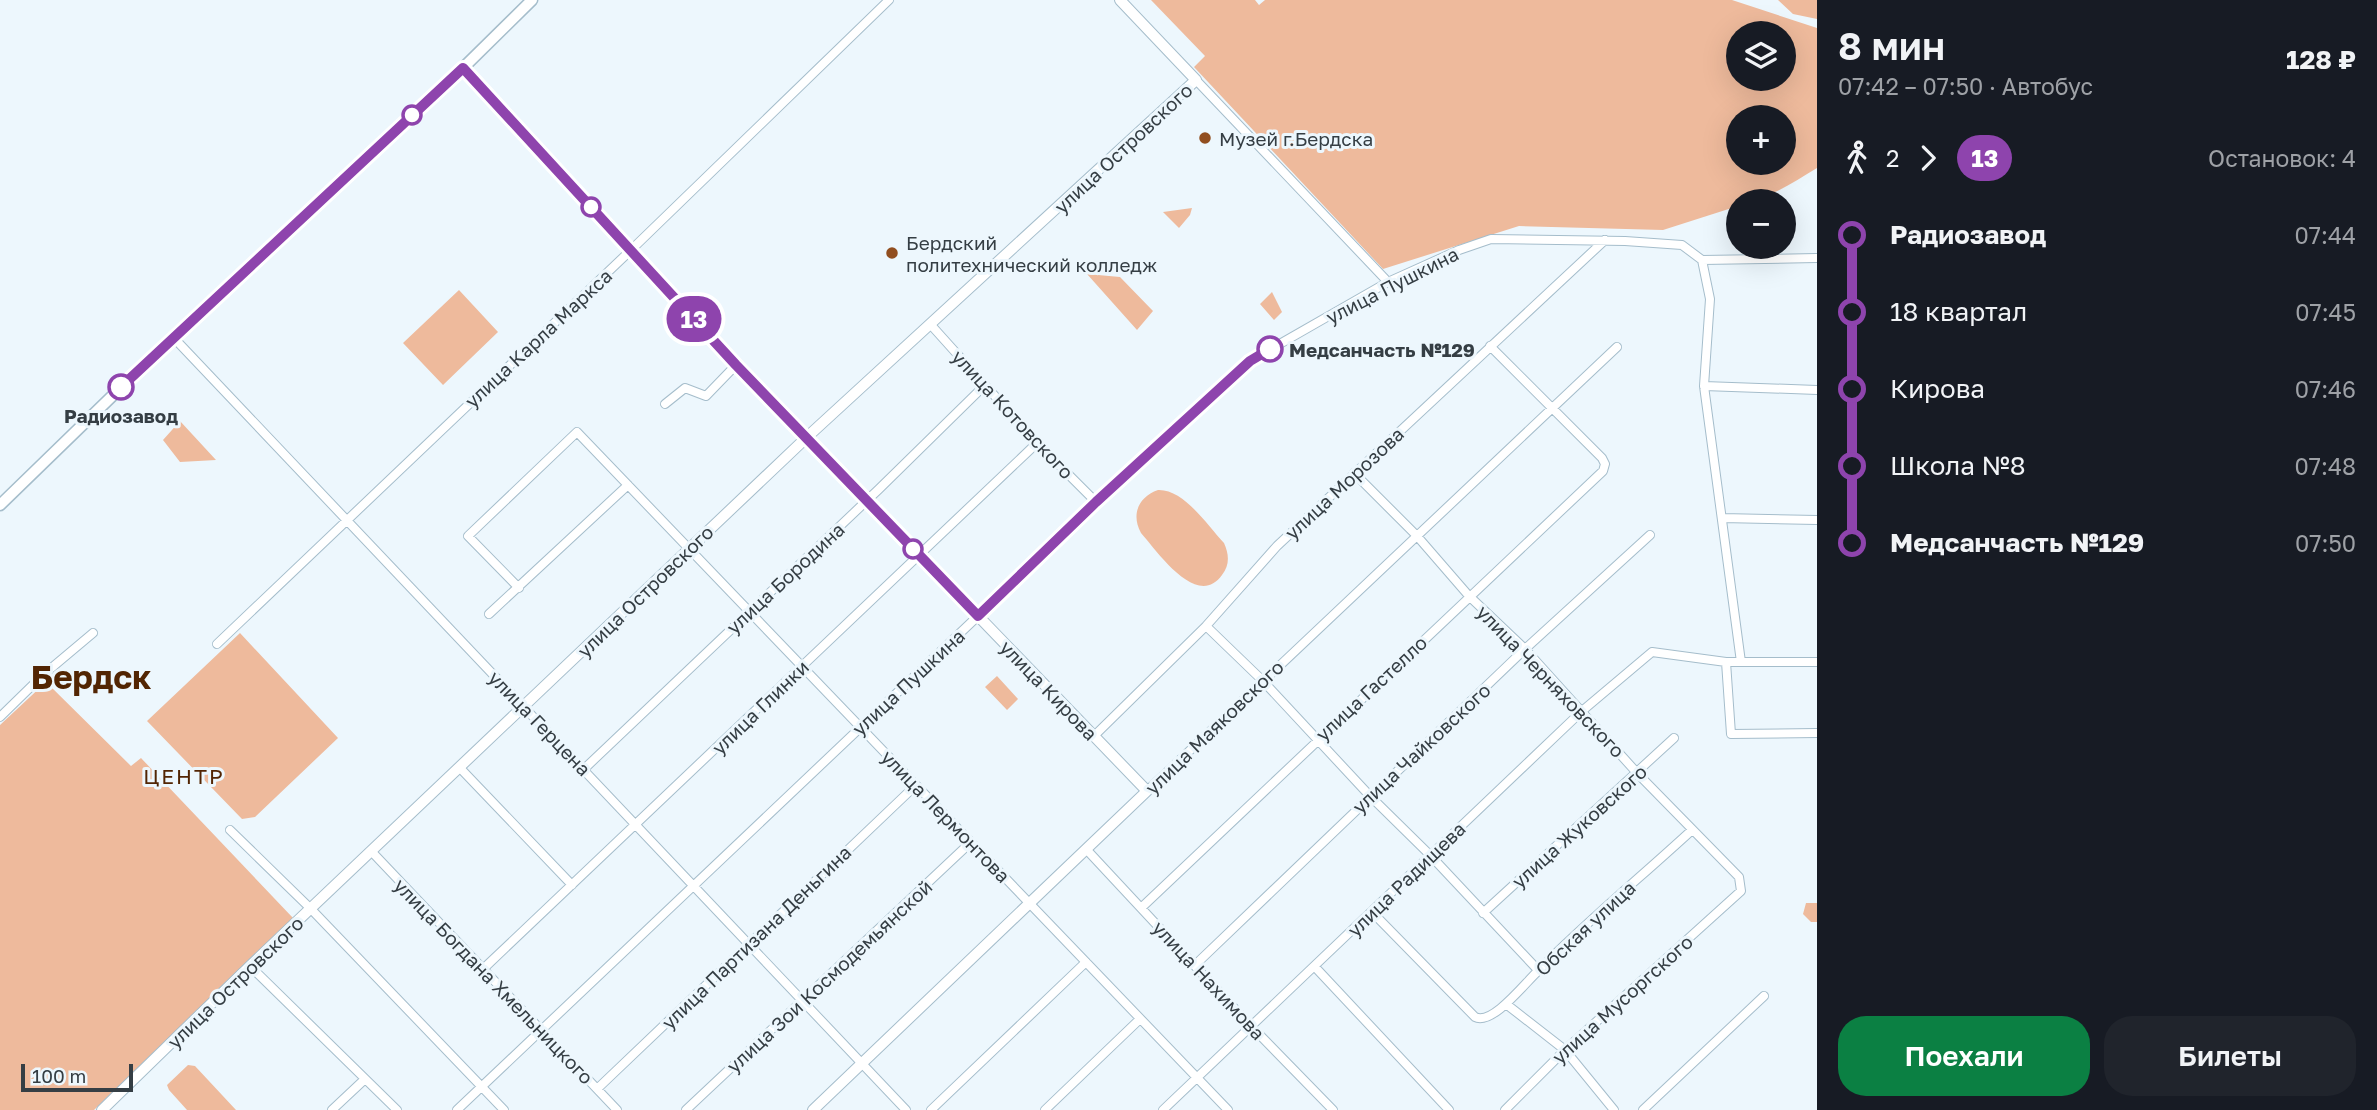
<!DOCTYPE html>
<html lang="ru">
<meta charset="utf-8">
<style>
body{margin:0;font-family:"Golos Text",sans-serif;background:#20242c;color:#f1f3f6;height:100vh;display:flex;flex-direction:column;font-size:26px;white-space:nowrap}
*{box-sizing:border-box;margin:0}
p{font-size:23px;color:#9ea1a6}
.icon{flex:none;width:38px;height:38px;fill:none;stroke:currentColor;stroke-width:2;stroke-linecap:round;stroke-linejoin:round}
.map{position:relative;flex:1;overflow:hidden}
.side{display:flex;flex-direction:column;background:#171b24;width:560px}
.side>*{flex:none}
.badge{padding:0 14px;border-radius:23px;font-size:24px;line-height:46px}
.controls{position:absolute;left:1726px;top:21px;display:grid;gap:14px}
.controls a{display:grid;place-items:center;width:70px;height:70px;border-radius:50%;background:#171b24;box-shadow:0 7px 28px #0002;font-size:35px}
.scale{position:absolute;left:21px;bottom:18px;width:112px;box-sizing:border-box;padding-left:7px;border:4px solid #353e44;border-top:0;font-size:19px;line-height:24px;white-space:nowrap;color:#353e44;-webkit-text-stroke:5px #edf7fd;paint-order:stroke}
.map>.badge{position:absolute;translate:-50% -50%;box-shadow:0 0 0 4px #fff}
.legs{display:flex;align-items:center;gap:10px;height:77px;padding:0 21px;font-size:23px}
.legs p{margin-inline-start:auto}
.overview{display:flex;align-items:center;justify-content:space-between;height:119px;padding:0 21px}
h1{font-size:38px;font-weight:600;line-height:52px}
.primary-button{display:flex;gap:14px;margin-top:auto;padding:14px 21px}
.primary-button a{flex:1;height:80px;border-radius:28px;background:#0b8043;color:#fff;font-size:28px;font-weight:600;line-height:80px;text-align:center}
.primary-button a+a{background:#20242c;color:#f1f3f6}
ul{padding:0 21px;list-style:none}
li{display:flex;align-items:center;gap:24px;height:77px;font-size:26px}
li i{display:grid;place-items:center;width:10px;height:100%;margin:0 9px;background:currentColor}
li i::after{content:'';width:18px;height:18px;margin:-9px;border:5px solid;border-radius:50%;background:#171b24}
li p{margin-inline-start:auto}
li:first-child i{background:linear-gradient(#0000 50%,currentColor 0)}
li:last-child i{background:linear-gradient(currentColor 50%,#0000 0)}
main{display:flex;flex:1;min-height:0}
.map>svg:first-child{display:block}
.green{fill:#eeba9c;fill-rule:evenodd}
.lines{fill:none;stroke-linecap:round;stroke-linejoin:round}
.minor-casing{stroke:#a5bdcb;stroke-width:10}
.tertiary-casing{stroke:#a5bdcb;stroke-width:12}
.secondary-casing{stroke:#a5bdcb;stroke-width:13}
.minor{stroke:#fff;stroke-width:8}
.tertiary{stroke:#fff;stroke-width:10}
.secondary{stroke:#fff;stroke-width:10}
.line-1-casing{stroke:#fff;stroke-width:16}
.line-1{stroke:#8e44ad;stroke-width:10}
.stop-1-dot{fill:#fff;stroke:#8e44ad;stroke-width:3.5}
.poi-dot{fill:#914e1f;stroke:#edf7fd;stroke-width:2.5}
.labels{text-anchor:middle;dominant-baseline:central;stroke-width:6;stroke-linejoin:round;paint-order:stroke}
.poi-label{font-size:19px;fill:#353e44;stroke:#edf7fd;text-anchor:start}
.street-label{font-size:19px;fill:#353e44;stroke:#edf7fd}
.stop-label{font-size:19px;font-weight:bold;fill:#353e44;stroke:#edf7fd;text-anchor:start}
.neighbourhood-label{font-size:21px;letter-spacing:2px;fill:#522503;stroke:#edf7fd}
.town-label{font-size:33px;font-weight:bold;fill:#522503;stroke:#edf7fd}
</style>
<main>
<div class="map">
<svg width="1817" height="1110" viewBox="0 0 1817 1110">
<rect width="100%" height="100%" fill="#edf7fd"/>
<path class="green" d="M1151,0H1255L1259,5L1265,0H1732L1817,28V168C1791,183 1769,201 1738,201V206L1663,230L1519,226L1383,269L1194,67L1205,56ZM1738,33H1783V79H1738ZM1738,117H1783V163H1738Z
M1778,0H1817V19L1793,14Z
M1192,208L1190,215L1179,228L1163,212Z
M1087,274L1120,277L1153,311L1137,330Z
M459,290L498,332L443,385L403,343Z
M1272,292L1282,312L1274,320L1260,304Z
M180,421L216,460L180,462L163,440Z
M1158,490C1184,489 1207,525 1224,543C1229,554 1230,565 1222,575C1197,610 1157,551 1141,533C1131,515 1138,497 1158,490Z
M240,633L338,738L255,817L242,819L147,721Z
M997,676L1018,699L1007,710L985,687Z
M46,682L131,766L141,758L293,918L94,1110H0V725Z
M1806,903H1817V922H1811L1803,914Z
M188,1065L195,1066L236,1110H187L169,1090L167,1085Z"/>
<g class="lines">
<g class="minor-casing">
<path id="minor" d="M1196,80L1388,282
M1702,260L1817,258
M931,325L1037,443L1096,502
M173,337L906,1110
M1704,386L1817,390
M665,404L685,388L706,396L736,365
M1354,473L1417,536L1469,596L1525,649L1638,774L1739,877L1741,891L1565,1050L1505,1110
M1722,518L1817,520
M519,588L468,536L577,432L1228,1110
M489,614L628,485
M1206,626L1263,681L1370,796L1430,855L1538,970
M217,644L631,250L889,0
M1726,662L1731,734L1817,733
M0,717L43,675L93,633
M1093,737L1206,626L1277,546L1605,240
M460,768L572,885
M584,769L879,489L985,385
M1147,791L1617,347
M230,830L311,909L504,1110
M1086,849L1250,1025L1333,1110
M372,852L617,1110
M1141,908L1603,471L1605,464L1602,458L1490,346
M1372,912L1475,1017C1492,1026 1525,983 1537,972C1586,922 1641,877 1692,830
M1483,913L1674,738
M1195,965L1525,649L1650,535
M250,966L397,1110
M1315,967L1449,1110
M482,970L1037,443
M1506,1004L1565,1050L1614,1110
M597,1089L916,785
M332,1110L365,1079
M457,1110L978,616L1096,502L1250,361L1388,282L1459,250L1491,239L1625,241L1682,245L1702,260L1710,299L1704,386L1741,662
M686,1110L971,842
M931,1110L1086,962
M1045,1110L1140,1019
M1163,1110L1582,711L1652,652L1726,662H1817
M1643,1110L1764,996"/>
</g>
<g class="tertiary-casing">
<path id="tertiary" d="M463,68L736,365L1147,791L813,1110
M102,1110L250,966L806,438L1196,80L1120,0"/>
</g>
<g class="secondary-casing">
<path id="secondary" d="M0,505L173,337L463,68L532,0"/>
</g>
<use href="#minor" class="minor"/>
<use href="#tertiary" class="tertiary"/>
<use href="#secondary" class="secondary"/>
</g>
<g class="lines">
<g class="line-1-casing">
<path id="line-1" d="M121,387L463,68L736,365L978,616L1096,502L1250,361L1270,349"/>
</g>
<use href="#line-1" class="line-1"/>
</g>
<g class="stop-1-dot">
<circle cx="412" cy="115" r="9"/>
<circle cx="591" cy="207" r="9"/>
<circle cx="1270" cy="349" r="12"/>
<circle cx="121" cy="387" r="12"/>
<circle cx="913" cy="549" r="9"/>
</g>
<g class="poi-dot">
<circle cx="1205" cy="138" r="7"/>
<circle cx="892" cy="253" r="7"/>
</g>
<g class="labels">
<g class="poi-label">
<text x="1219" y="138">Музей г.Бердска</text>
<text x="906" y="242">Бердский<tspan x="906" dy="22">политехнический колледж</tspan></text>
</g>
<g class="street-label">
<text transform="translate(1123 148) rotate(-43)">улица Островского</text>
<text transform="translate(1392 285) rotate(-27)">улица Пушкина</text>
<text transform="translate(538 338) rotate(-43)">улица Карла Маркса</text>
<text transform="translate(1013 414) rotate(47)">улица Котовского</text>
<text transform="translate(1344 483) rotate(-43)">улица Морозова</text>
<text transform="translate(785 578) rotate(-43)">улица Бородина</text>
<text transform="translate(645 591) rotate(-44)">улица Островского</text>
<text transform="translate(1551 681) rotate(46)">улица Черняховского</text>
<text transform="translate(908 682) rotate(-43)">улица Пушкина</text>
<text transform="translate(1371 688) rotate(-43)">улица Гастелло</text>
<text transform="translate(1049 690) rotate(46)">улица Кирова</text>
<text transform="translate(760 707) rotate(-44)">улица Глинки</text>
<text transform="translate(540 723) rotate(46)">улица Герцена</text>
<text transform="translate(1214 727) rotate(-44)">улица Маяковского</text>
<text transform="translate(1421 748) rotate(-43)">улица Чайковского</text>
<text transform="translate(946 816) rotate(46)">улица Лермонтова</text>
<text transform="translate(1579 826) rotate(-42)">улица Жуковского</text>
<text transform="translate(1406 879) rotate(-44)">улица Радищева</text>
<text transform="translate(1585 928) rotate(-43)">Обская улица</text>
<text transform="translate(756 937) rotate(-44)">улица Партизана Деньгина</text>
<text transform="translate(829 976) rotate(-43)">улица Зои Космодемьянской</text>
<text transform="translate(1209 980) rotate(47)">улица Нахимова</text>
<text transform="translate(494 981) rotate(46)">улица Богдана Хмельницкого</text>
<text transform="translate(235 982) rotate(-44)">улица Островского</text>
<text transform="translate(1622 999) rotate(-42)">улица Мусоргского</text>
</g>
<g class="stop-label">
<text x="1289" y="349">Медсанчасть №129</text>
<text x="121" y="415" text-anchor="middle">Радиозавод</text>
</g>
<g class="neighbourhood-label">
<text x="184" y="776">ЦЕНТР</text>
</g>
<g class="town-label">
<text x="91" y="676">Бердск</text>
</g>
</g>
</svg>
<div class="controls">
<a><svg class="icon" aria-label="layers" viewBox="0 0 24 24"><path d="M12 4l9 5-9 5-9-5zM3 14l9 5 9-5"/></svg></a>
<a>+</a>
<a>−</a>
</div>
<div class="scale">100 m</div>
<b class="badge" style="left:694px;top:319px;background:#8e44ad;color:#fff">13</b>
</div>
<section class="side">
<div class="overview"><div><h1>8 мин</h1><p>07:42 – 07:50 · Автобус</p></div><b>128 ₽</b></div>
<div class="legs"><svg class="icon" aria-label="walk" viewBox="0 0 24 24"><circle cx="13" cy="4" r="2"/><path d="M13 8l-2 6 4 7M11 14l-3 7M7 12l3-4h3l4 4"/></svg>2<svg class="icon" aria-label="forward" viewBox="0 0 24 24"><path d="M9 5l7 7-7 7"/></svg><b class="badge" style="background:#8e44ad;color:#fff">13</b><p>Остановок: 4</p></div>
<ul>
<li><i style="color:#8e44ad"></i><b>Радиозавод</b><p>07:44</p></li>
<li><i style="color:#8e44ad"></i><span>18 квартал</span><p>07:45</p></li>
<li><i style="color:#8e44ad"></i><span>Кирова</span><p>07:46</p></li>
<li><i style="color:#8e44ad"></i><span>Школа №8</span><p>07:48</p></li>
<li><i style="color:#8e44ad"></i><b>Медсанчасть №129</b><p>07:50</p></li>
</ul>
<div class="primary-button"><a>Поехали</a><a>Билеты</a></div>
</section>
</main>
